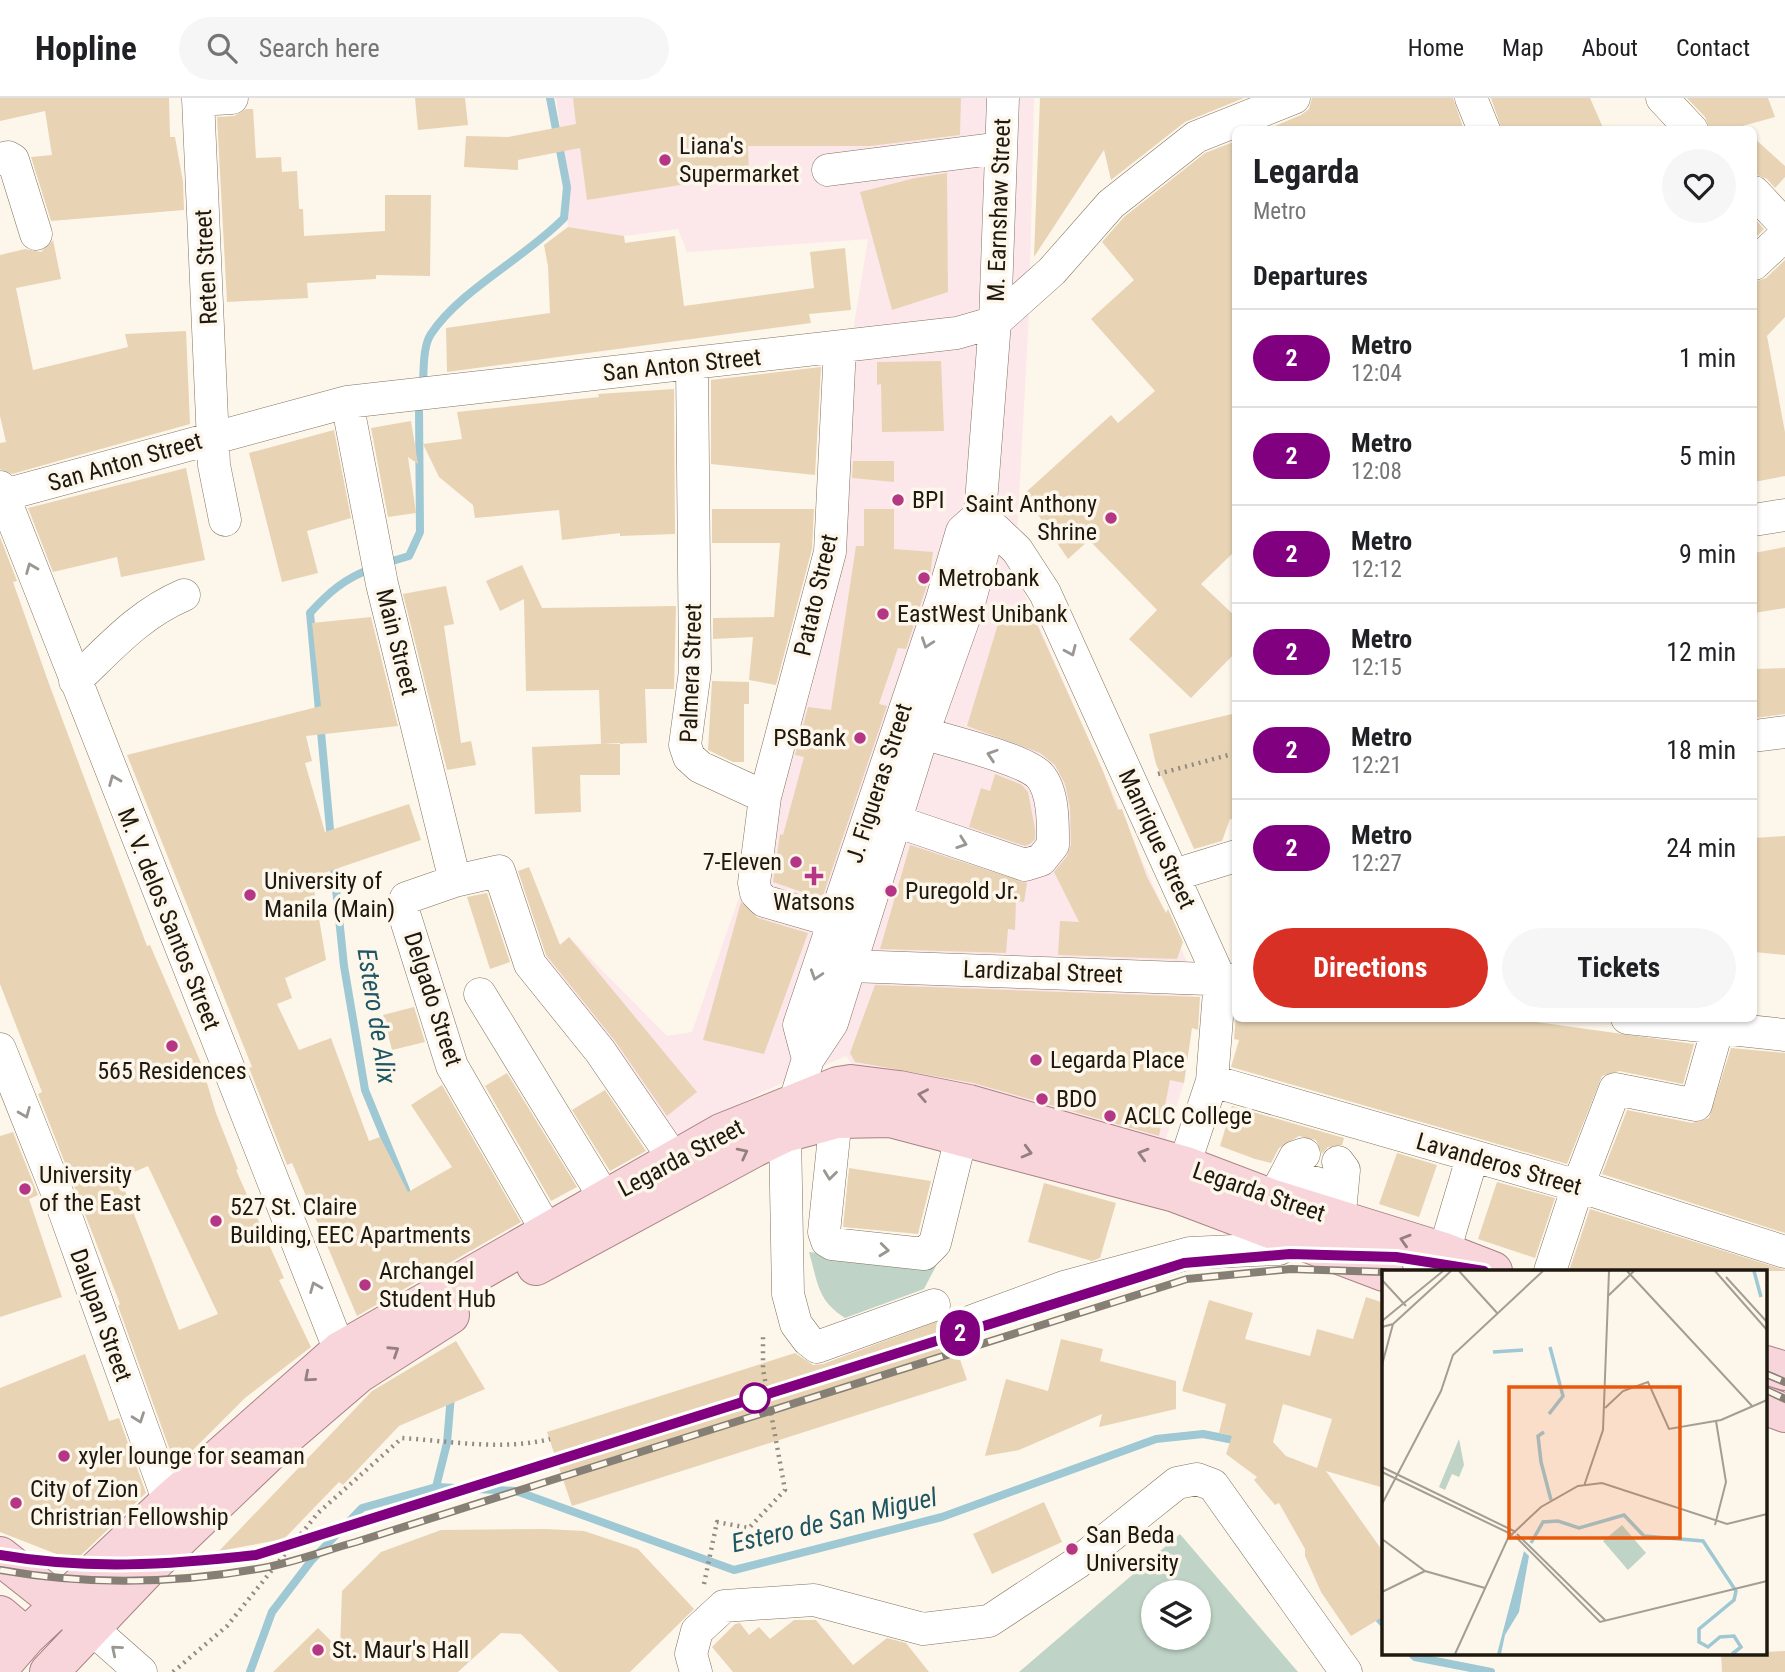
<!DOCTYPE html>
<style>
body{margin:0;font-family:"Roboto Condensed",sans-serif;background:#f6f6f6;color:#202124;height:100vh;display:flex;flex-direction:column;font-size:26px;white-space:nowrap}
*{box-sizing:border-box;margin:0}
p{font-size:23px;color:#757577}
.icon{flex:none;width:38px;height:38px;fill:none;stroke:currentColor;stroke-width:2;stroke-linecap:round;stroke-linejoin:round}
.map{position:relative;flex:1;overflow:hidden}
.details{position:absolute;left:1232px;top:28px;width:525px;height:896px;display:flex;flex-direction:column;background:#fff;border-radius:10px;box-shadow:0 2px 5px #0004}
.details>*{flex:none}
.badge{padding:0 14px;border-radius:23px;font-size:24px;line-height:46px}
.buttons{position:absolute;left:1141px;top:1482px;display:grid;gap:14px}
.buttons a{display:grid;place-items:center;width:70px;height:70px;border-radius:50%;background:#fff;box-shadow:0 2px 5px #0004;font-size:35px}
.map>.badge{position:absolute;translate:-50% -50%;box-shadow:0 0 0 4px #fff}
h2{padding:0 21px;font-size:26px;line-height:63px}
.round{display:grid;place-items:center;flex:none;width:74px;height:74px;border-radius:37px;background:#f6f6f6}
.summary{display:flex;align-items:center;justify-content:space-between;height:119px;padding:0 21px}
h1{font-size:33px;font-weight:700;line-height:52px}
.button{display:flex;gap:14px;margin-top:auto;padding:14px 21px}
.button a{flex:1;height:80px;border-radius:42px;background:#d93025;color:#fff;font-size:28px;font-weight:700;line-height:80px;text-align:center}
.button a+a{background:#f6f6f6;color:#202124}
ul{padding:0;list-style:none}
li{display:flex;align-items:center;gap:21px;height:98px;padding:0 21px;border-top:2px solid #e0e0e0}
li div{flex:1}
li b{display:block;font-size:26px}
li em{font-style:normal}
li .badge{min-width:77px;font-weight:700;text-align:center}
header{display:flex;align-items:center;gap:42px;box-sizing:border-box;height:98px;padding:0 35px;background:#fff;border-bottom:2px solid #e0e0e0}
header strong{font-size:33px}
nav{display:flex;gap:38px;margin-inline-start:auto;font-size:24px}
.search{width:490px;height:63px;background:#f6f6f6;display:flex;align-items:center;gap:18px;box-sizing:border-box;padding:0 24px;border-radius:38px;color:#757577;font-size:26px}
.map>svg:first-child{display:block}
.commercial{fill:#fce7eb}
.green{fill:#bfd4c7;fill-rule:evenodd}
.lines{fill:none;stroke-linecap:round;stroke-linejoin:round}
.stream{stroke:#9ec8d3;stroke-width:8}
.building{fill:#e8d4b5;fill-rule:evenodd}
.minor-casing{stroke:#82735c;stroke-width:33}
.major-casing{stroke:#a88184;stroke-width:40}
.path{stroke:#928b81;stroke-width:4.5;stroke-dasharray:2 5;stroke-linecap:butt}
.minor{stroke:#fff;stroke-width:32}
.major{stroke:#f7d5db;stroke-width:38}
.rail-casing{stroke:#857f75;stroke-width:8}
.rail{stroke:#fdf6eb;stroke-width:5;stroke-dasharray:16;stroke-linecap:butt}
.oneway{stroke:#9a9793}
.oneway2{stroke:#95807f}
.line-casing{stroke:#fff;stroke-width:16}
.line{stroke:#800080;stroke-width:10}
.poi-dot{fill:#b43684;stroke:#fdf6eb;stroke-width:2.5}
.stop-dot{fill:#fff;stroke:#800080;stroke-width:3.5}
.labels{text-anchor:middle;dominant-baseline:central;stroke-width:7;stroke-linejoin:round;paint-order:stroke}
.poi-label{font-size:24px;fill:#1e180f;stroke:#fdf6eb;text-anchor:start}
.street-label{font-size:24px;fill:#1e180f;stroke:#fdf6eb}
.water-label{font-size:26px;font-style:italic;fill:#1e5663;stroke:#fdf6eb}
.inset-river{fill:none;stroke:#9ec8d3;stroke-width:3.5}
.inset-road{fill:none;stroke:#a49d93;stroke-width:2}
.view{fill:#e8590c;fill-opacity:0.15;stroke:#e8590c;stroke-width:3.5}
.inset-edge{fill:none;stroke:#1e180f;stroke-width:3.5}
</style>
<header>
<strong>Hopline</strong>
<div class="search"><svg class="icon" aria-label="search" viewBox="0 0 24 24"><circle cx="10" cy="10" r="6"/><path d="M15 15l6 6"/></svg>Search here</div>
<nav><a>Home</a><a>Map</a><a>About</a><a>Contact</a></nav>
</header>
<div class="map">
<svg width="1785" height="1574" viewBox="0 0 1785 1574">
<rect width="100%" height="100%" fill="#fdf6eb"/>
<path class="commercial" d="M556,0H1034L1029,215L1015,474L1195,882L1184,985L1161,1055L857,973L846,958L762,994L674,1043L538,865L569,839L667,938L692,934L811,594L842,458L848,264L868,141L687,154L678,131L624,138L568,129L563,47Z"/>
<path class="green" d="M809,1154L936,1168L924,1191L845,1220C817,1202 818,1185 809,1154Z
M1180,1436L1298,1574H1019ZM1153,1494H1199V1540H1153Z"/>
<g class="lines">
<path class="stream" d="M423,283C424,269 423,248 431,236C460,192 525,160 564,120L567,89L550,0
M386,465L409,458L420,434L419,311
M331,742L310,515C328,495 345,480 371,471
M333,762L344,868L365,992L406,1092
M436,1389L447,1345L451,1297
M1372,1513L1384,1526
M1411,1555L1415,1559L1491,1574
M250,1574L272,1514L311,1463L362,1410L436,1389L516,1393L734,1472L942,1419L1156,1341L1203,1336L1239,1343"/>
</g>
<path class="building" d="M0,0H169L170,39H175L183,84L184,112L51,123L31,59L52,57L45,13L0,23Z
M415,0H465L468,27L418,32Z
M573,0H961L960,37L870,48H748L749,76L587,102L580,50L518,62V72L464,69L466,38L508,39L576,26Z
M1040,0H1244L1185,24L1111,82L1104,52L1034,159Z
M1312,0H1453L1464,32H1265L1301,17L1309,11Z
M1491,0H1590L1604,32H1502Z
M1687,0H1768L1775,19L1728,32H1710L1705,19Z
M246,11H253L256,60L281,59L282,74L297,73L299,111H303L304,138L385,133V97H431L430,178L376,177V181L307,185L308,200L227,204L217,19L234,18Z
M1754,40L1785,68V79L1775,90L1767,81L1754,76Z
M1236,43V452L1201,486L1236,519V554L1191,600L1129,541L1157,512L1089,442L1068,461L1024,396L1111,317L1118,325L1155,293L1091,221L1134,182L1102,144L1124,119L1205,55Z
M947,75L948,194L892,212L860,94L915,80Z
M1754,120L1764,131L1754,141Z
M568,129L624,138L625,145L675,138L684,208L814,190L810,154L845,150L851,212L809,216L811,225L447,274L446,230L550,215L548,168L544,147Z
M53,142L61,181L16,190L33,272L128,249L125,236L186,233L190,326L12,376L0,371V345L6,344L0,318V157L25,151L41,154Z
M1785,162V219L1767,238L1785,334V378L1754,384V184L1766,180Z
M941,263L944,333L882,334L881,286L877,287V264Z
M821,269L815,377L711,366V282Z
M674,291L675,436L620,438V435L562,442L559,412L475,420L473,407L439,379L423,346L462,341L457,314L599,299L598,296Z
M411,323L418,366L408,359L416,415L388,419L371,330Z
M334,332L351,420L307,433L318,475L282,484L249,355Z
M853,363H894V384L852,380Z
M186,370L205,462L121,479L117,459L53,474L28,410Z
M712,411H814L812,451L776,587L749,582L753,539L713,541V520L774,519L780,445H712Z
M864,411H894V451L933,454L930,478L906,551L898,550L879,606L887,608L822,801L773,784L780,736L783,737L804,659L795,657L808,609L831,612L856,448H864Z
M0,439L17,483L13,484L48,583L147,848L150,847L201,965L216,1015L238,1071L236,1072L284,1180L279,1182L311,1249L245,1300L176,1369L118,1208L120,1206L38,996L42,994L0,886ZM148,1068L218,1216L179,1232L120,1080Z
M1785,449V510L1754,515V455Z
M522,467L542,510L676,508L674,591H645L647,645L601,646L599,592L526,593L524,501L500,513L486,483Z
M446,488L454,526L444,528L461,645L471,643L476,667L447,672L403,496Z
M1002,513L1035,522L1103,673L1118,712L1122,711L1147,779L1166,815L1168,811L1183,844L1177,861L1058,857L1060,823L1079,824L1054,774L1067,758L1071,747L1070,710L1065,686L1055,667L1040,655L967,628Z
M371,519L398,628L306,638L312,663L305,665L325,734L409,706L421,742L312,779L326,862L285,880L292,900L277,906L299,952L331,940L369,1043L380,1039L408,1094L452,1069L411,1007L442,987L521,1124L357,1218L292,1065L287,1067L249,970L252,969L127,657L321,608L312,525Z
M1785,570V616L1754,620V571Z
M712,583L749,584V606H744V664H733L708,652Z
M1236,615V722L1230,721L1222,743L1194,751L1156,666L1149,636Z
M620,645V677H580L581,714L535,716L532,649Z
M995,676L1022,687L1028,694L1035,731V741L1030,746L1025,748L969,729L981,690L990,693Z
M1785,738V857L1754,854V740Z
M910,747L1027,785L1024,804L1016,803L1015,832L1008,831L1006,855L880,851Z
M529,769L560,847L569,839L697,994L667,1018L615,943L546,857L518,773Z
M487,795L510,864L490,871L467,799Z
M741,804L758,820L808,835L764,956L703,942Z
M875,887L1200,899L1198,932L1192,930L1184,985L1170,982L1159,1038L973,985L855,964L850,955Z
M414,909L425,944L392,952L383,917Z
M1236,918L1507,920L1694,946L1683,986L1619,973L1602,978L1567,1066L1231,969L1239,942L1234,941Z
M1731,950L1785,955V1135L1602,1076L1627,1012L1692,1025L1709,1020Z
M507,975L577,1089L551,1103L485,988Z
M605,992L646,1053L610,1073L572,1012Z
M1232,1008L1344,1040L1342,1047L1328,1049L1322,1056L1316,1042L1299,1038L1279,1050L1271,1065L1255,1061L1220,1048Z
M13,1034L38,1097L29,1101L62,1199L0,1219V1038Z
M1397,1055L1437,1067L1419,1119L1379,1106Z
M849,1070L931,1083L918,1136L843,1129Z
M1497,1084L1555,1100L1535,1160L1478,1141Z
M1044,1085L1116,1105L1100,1160L1092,1163L1028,1144Z
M1590,1111L1785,1172V1173H1569Z
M1366,1199L1384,1205V1390L1326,1373L1384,1455V1518L1351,1538L1321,1494L1305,1458V1451L1279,1405L1275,1407L1254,1382L1257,1379L1226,1356L1232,1338L1219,1335L1226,1306L1182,1293L1209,1202L1253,1215L1245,1241L1310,1258L1317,1231L1353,1241ZM1283,1306L1332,1321L1317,1370L1286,1358L1273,1344Z
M946,1220L967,1282L572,1408L547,1334L795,1255L813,1267L823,1266Z
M1061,1241L1103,1251L1100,1263L1176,1283V1311L1099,1329L1102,1316L1019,1352L985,1358L1006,1281L1048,1293Z
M456,1243L485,1291L399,1328L343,1387L339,1384L284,1441L219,1453L372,1293Z
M85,1256L109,1323L119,1320L146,1395L76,1462L69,1461L0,1434V1290Z
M1044,1404L1062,1444L992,1476L973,1436Z
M546,1431L584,1433L638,1451L694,1511L630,1574H559L521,1536L501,1535L458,1574H273L318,1530L340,1552L342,1493L381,1454L441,1432Z
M794,1522H816L853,1567L887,1540L906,1545L929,1574H733L712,1549L735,1526L740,1525L749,1537L759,1529L770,1541Z
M1785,1553V1574H1722L1721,1556Z"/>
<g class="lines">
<g class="minor-casing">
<path id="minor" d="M198,0L214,367L225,422
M1471,0L1484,32
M1662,0L1692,32
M198,2L232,0
M0,61L8,59L13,62L36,136
M828,72L1001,50
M1754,94L1785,127
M1754,166L1785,137
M692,266L695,573L685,647L689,659L700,669L765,699
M347,304L382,486L455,783
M0,389L340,1253
M0,398L347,304L957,235L995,224L1052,173L1111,106L1196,39L1294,0
M980,417L1017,452L1045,495L1220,881L1212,983L1177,1089
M1754,422L1785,417
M75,583C110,550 139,516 184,497
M1754,638L1785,634
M878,717L1025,767L1041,762L1053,747C1053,728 1054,694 1040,678C1025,661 948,643 923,635
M1174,777L1236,758
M833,823L764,803L756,795L754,785L765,699L830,454L840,249
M850,868L1236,882
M480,896L617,1120
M1627,920L1785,937
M0,951L62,1107L169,1404
M808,961L799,927L942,501L962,433L980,417
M1212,983L1578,1088L1785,1154
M838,1000L824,1134L827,1143L832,1146L924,1156L935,1145L967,1015
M1286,1077L1342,1092
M1263,1120L1295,1059L1304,1056
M1337,1145L1344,1072L1338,1064
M559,1154L452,968L402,809L406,800L455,783L499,773L530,866L600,953L687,1080
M1444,1154L1472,1060
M1550,1173L1578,1088L1615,991L1696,1007L1718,929
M934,1207L817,1249L808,1242L796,1226L788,1196L785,1035L808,961L832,925L923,635L968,509L986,443L980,417L995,224L1003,0
M972,1223L1064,1189L1190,1155L1279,1151L1285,1145L1287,1138
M91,1530L141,1574
M696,1574L691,1556L697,1533L724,1508L814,1502L923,1531L989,1523L1077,1465L1177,1385L1197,1381L1213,1387L1346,1574"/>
</g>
<g class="major-casing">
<path id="major" d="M536,1168L754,1050L785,1035L837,1021L890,1020L1175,1095L1384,1174
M1766,1267L1785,1273
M1766,1308L1785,1315
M0,1458L81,1522
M0,1517L26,1539
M0,1569L26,1539L169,1404L340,1253L721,1035L838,988L851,986L899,992L969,1006L1186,1068L1273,1101L1444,1154L1493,1173
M49,1574L150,1468L288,1336L358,1276L450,1217"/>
</g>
<path class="path" d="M1158,676L1236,655
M704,1486L717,1424L749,1430L785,1392L763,1271V1236
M173,1574L227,1528L318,1415L402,1340C450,1343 503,1353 550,1341"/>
<use href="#minor" class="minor"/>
<use href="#major" class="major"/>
<g class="rail-casing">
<path id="rail" d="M1766,1276L1785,1284
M1766,1292L1785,1301
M0,1457C88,1472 168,1467 256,1457L1184,1165L1290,1156L1396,1159L1484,1173
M0,1472C85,1487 172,1486 257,1471C290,1466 323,1453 356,1444L1187,1181L1291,1171L1384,1174"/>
</g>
<use href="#rail" class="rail"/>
</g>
<defs><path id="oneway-chevron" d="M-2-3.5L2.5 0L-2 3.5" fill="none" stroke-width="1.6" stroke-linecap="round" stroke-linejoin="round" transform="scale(1.75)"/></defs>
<g class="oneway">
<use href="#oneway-chevron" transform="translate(31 470) rotate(-112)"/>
<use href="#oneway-chevron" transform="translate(927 545) rotate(109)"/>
<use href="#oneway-chevron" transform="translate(1071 553) rotate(66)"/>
<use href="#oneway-chevron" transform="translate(992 657) rotate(-162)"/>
<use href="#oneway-chevron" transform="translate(114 682) rotate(-112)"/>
<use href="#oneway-chevron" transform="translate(962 745) rotate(19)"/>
<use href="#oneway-chevron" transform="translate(816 877) rotate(108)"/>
<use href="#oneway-chevron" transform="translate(25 1015) rotate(68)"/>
<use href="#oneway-chevron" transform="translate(830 1077) rotate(97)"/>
<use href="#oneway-chevron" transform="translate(884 1152) rotate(6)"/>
<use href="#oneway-chevron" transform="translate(315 1189) rotate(-112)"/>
<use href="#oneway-chevron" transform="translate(139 1320) rotate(70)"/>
<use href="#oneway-chevron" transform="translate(116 1552) rotate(-140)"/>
</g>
<g class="oneway2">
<use href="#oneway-chevron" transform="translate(923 997) rotate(-169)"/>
<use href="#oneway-chevron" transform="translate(1027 1054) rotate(15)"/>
<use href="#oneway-chevron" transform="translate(743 1055) rotate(-27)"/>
<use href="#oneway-chevron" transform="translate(1143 1056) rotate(-164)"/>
<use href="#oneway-chevron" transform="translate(1405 1142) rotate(-163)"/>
<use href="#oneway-chevron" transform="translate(394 1253) rotate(-33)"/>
<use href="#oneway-chevron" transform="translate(309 1279) rotate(139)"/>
</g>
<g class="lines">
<g class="line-casing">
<path id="line" d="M0,1457C86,1472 169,1467 256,1457L1184,1165L1290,1156L1396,1159L1484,1173"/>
</g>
<use href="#line" class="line"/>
</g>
<g class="poi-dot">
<circle cx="665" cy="62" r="7"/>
<circle cx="898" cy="402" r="7"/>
<circle cx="1111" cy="420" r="7"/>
<circle cx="924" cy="480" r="7"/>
<circle cx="883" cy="516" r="7"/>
<circle cx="860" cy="640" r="7"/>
<circle cx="796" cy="764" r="7"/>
<path d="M810.5 767.5h7v7h7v7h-7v7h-7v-7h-7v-7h7z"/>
<circle cx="891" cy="793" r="7"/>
<circle cx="250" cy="797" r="7"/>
<circle cx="172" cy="948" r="7"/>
<circle cx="1036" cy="962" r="7"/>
<circle cx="1042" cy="1001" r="7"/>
<circle cx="1110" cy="1018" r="7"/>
<circle cx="25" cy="1091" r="7"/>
<circle cx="216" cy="1123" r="7"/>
<circle cx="365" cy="1187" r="7"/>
<circle cx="64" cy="1358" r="7"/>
<circle cx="16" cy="1405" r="7"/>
<circle cx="1072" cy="1451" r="7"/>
<circle cx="318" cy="1552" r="7"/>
</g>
<circle class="stop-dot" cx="755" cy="1300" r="14"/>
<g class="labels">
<g class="poi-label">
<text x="679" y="48">Liana's<tspan x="679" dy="28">Supermarket</tspan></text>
<text x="912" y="402">BPI</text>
<text x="1097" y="406" text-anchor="end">Saint Anthony<tspan x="1097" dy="28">Shrine</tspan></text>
<text x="938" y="480">Metrobank</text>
<text x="897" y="516">EastWest Unibank</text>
<text x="846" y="640" text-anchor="end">PSBank</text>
<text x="782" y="764" text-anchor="end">7-Eleven</text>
<text x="264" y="783">University of<tspan x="264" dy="28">Manila (Main)</tspan></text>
<text x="905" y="793">Puregold Jr.</text>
<text x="814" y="804" text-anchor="middle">Watsons</text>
<text x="1050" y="962">Legarda Place</text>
<text x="172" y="973" text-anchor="middle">565 Residences</text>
<text x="1056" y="1001">BDO</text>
<text x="1124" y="1018">ACLC College</text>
<text x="39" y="1077">University<tspan x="39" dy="28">of the East</tspan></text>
<text x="230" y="1109">527 St. Claire<tspan x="230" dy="28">Building, EEC Apartments</tspan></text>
<text x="379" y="1173">Archangel<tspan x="379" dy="28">Student Hub</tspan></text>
<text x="78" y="1358">xyler lounge for seaman</text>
<text x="30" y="1391">City of Zion<tspan x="30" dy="28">Christrian Fellowship</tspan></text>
<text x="1086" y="1437">San Beda<tspan x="1086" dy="28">University</tspan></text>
<text x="332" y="1552">St. Maur's Hall</text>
</g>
<g class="street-label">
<text transform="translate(999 112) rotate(-88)">M. Earnshaw Street</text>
<text transform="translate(206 169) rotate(-93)">Reten Street</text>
<text transform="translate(682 267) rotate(-6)">San Anton Street</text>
<text transform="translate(125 364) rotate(-16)">San Anton Street</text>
<text transform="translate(816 497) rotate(-77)">Patato Street</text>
<text transform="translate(397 544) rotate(76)">Main Street</text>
<text transform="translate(691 575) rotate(-88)">Palmera Street</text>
<text transform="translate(879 685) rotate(-72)">J. Figueras Street</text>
<text transform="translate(1157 741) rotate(65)">Manrique Street</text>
<text transform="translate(169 821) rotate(68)">M. V. delos Santos Street</text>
<text transform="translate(1043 874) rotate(2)">Lardizabal Street</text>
<text transform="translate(433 901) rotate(72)">Delgado Street</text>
<text transform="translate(681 1060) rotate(-28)">Legarda Street</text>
<text transform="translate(1499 1066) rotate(16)">Lavanderos Street</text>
<text transform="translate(1259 1094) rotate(19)">Legarda Street</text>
<text transform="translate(101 1217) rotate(70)">Dalupan Street</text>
</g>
<g class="water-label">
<text transform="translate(377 918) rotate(81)">Estero de Alix</text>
<text transform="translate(834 1422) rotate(-13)">Estero de San Miguel</text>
</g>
</g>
<g transform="translate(1382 1172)">
<rect width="385" height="385" fill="#fdf6eb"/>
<path d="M77,169L82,195L77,207L70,204L63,220L57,217ZM240,255L264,283L246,300L221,271Z" fill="#bfd4c7"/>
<path d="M142,281L147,286L137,342L123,365L119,384H115Z" fill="#9ec8d3"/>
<path class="inset-river" d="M372,1L379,27M111,82L141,80M167,144L181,126L168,77M162,162L156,166L159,192L169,230M149,273L161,252L176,251L197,258L242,245L262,266L321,271L354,321L352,330L317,359V372L326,377L338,367L352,366L359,377L350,384"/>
<path class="inset-road" d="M77,1L116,44M245,1L371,137M333,1L385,60M344,7L385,52M0,10L24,36M226,26L252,1M0,51L61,1M0,57L11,54L69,1M0,95L11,54M223,138L241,121L266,112L287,159L339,150L385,130M0,197L134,262M0,202L131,265M202,216L221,160L227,1M0,234L59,121L71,85L161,1M333,255L344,212L334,151M135,264L224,351M133,266L218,352L385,311M0,269L43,301L103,318M0,322L43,301M73,384L126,268L159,237L196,216L220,213L345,254L385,244"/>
<path class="view" d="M127,117H298V268H127Z"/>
<rect width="385" height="385" class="inset-edge"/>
</g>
</svg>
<div class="buttons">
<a><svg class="icon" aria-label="layers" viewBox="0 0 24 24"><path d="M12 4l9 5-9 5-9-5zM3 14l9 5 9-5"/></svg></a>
</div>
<b class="badge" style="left:960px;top:1235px;background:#800080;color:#fff">2</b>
<section class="details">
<div class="summary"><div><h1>Legarda</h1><p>Metro</p></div><a class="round"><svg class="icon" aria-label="heart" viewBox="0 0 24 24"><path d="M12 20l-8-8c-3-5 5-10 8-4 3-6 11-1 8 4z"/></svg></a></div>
<h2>Departures</h2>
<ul>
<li><span class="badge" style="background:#800080;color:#fff">2</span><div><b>Metro</b><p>12:04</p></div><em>1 min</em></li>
<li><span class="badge" style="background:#800080;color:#fff">2</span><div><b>Metro</b><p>12:08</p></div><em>5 min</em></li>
<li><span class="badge" style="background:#800080;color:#fff">2</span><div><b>Metro</b><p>12:12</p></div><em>9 min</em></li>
<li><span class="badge" style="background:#800080;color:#fff">2</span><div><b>Metro</b><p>12:15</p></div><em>12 min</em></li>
<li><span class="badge" style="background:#800080;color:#fff">2</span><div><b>Metro</b><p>12:21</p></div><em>18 min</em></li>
<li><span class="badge" style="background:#800080;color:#fff">2</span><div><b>Metro</b><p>12:27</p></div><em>24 min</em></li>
</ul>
<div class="button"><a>Directions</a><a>Tickets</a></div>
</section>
</div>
